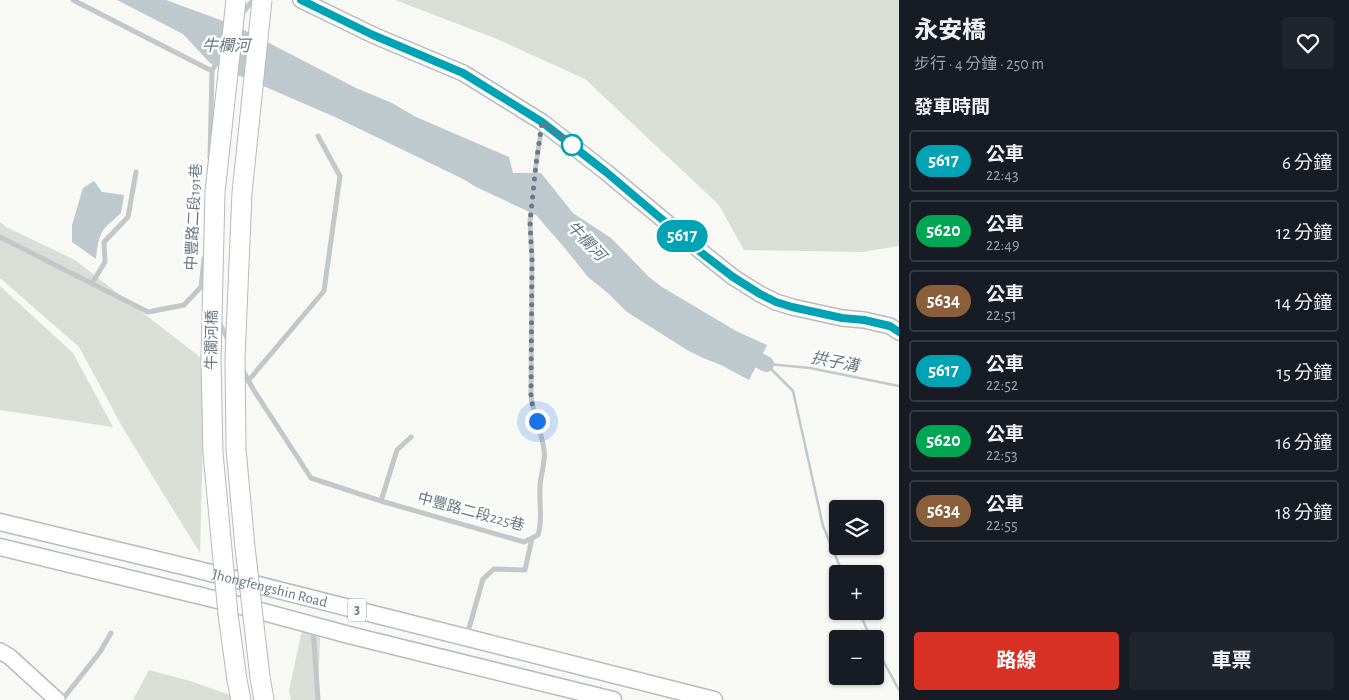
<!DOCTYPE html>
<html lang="zh-TW">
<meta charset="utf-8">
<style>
body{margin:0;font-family:"Alegreya Sans","Noto Sans TC",sans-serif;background:#20242c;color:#f1f3f6;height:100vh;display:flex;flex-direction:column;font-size:19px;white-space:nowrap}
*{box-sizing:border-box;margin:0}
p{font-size:16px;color:#9ea1a6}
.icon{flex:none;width:28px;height:28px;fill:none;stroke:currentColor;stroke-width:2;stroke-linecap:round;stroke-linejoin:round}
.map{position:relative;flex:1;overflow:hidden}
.panel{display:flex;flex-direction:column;background:#171b24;width:450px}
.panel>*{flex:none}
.badge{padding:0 10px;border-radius:16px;font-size:18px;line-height:32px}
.controls{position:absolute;left:829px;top:500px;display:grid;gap:10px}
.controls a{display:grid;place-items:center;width:55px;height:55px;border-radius:5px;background:#171b24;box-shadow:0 1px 4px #0004;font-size:25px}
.you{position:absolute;width:25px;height:25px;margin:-12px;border:4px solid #fff;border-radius:50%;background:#1a73e8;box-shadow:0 0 0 8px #1a73e833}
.map>.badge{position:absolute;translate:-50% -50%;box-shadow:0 0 0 2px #fff}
h2{padding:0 15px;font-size:19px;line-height:45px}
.round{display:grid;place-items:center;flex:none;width:52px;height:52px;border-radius:5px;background:#20242c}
.overview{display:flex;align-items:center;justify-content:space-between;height:85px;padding:0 15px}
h1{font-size:24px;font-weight:700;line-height:38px}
.cta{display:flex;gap:10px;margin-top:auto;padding:10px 15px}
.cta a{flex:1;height:58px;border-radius:5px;background:#d93025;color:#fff;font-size:20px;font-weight:700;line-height:58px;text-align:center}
.cta a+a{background:#20242c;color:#f1f3f6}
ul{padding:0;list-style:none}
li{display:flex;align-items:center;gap:15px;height:62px;margin:0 10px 8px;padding:0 5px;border:2px solid #363941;border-radius:5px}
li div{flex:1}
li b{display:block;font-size:19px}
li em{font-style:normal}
li .badge{min-width:55px;font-weight:700;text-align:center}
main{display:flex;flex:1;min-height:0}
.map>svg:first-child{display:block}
.green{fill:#d9dfd6}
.water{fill:#bec8cd}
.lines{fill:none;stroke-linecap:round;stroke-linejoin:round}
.stream{stroke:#bec8cd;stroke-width:2.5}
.river{stroke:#bec8cd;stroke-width:16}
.secondary-casing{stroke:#b5bbbf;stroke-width:18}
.primary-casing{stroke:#b6bbbe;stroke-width:19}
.highway-casing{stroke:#b6babd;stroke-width:21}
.lane{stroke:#c3c7ca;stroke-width:5}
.secondary{stroke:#fff;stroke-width:15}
.primary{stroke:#fff;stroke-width:16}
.highway{stroke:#fff;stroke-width:19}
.highway-bridge-casing{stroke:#b6babd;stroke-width:21;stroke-linecap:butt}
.highway-bridge{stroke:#fff;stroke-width:19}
.line-casing{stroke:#fff;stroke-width:11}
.line{stroke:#00a3b4;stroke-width:8}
.walk{stroke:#677886;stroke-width:5;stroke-dasharray:0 9}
.stop-dot{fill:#fff;stroke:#00a3b4;stroke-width:2.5}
.labels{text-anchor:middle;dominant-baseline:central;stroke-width:5;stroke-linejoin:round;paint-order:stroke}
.shield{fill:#fff;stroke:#95a0aa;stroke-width:1}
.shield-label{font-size:14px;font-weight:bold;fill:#677886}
.street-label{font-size:15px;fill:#677886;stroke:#fff}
.water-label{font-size:16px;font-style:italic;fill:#637881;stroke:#fff}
</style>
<main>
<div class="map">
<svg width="899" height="700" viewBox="0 0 899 700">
<rect width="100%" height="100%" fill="#f8f8f5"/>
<path class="green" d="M395,0H899V246L862,252L744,250L719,205L585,79L497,39Z
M0,222L6,227L75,260L205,361L200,553L124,430L79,347L0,278Z
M0,286L73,353L113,427L0,410Z
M302,630L320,638L318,700H291L289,691Z
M149,670L190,681L230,695L231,700H133Z"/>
<path class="water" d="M117,0H166L234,25L356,88L392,103L416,117L509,157L513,173H541L573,213L611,238L649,277L662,287L736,331L767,345L749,380L721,365L703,358L687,350L627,312L609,294L588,277L563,246L536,215L476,187L463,179L335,117L210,63L183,34Z
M94,181L102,192L124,195L121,213C101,231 99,231 96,259L72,242V225L83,188Z"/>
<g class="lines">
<path class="stream" d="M766,364L793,391L823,526L843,574
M768,364L810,368L899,386
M859,611L871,639
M875,646L899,690"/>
<path class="river" d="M739,350L766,364"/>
<g class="secondary-casing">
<path id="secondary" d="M301,0L373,35L463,73L542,122L606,172L703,253L733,277L760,294L776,302L792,307L842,318L864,320L890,326L899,332
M0,651L10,657L57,700"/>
</g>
<g class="primary-casing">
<g id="primary">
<path id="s1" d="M0,522L195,569L714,700"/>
<path d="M0,547L234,604L349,635L613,700"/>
</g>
</g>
<g class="highway-casing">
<path id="highway" d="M260,677L264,700
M237,680L241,700"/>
</g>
<path class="lane" d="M73,0L212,71
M241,15L253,0
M210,158L212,71L224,47
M0,237L148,312L184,305L201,287L204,259
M92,283L105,262L104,242L128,217L136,172
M219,322L229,342
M241,367L253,389L311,478L381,501L397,450L411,437
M248,381L324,291L340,176L318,136
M381,501L524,542L538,535C543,520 539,503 540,488C540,475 546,462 544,449C541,431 533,414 531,395L532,260L530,221L536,165L542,125
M313,628L318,700
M467,635L483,579L494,569L525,570L532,538
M62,700L100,652L111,633"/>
<use href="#secondary" class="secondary"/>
<use href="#primary" class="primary"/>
<use href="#highway" class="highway"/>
<g class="highway-bridge-casing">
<path id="highway-bridge" d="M236,0L215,192L211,360L213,453L228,614L237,680
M260,677L245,547L236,449L235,358L242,193L262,0"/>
</g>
<use href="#highway-bridge" class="highway-bridge"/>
</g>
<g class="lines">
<g class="line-casing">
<path id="line" d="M301,0L373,35L463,73L542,122L606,172L703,254L733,277L760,294L776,302L792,307L842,318L864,320L890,326L899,332"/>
</g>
<use href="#line" class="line"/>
<path class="walk" d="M537,421L533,410L531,395L532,260L530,222L536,164L542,122L572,145"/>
</g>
<circle class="stop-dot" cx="572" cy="145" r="10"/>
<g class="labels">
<rect class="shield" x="348" y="598.5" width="18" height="23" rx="4"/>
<g class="shield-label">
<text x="357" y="610">3</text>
</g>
<g class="street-label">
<text transform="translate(194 217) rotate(-87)">中豐路二段191巷</text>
<text transform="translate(212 340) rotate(-89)">牛瀾河橋</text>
<text transform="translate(471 512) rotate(15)">中豐路二段225巷</text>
<text stroke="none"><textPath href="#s1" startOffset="278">Jhongfengshin Road</textPath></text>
</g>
<g class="water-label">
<text x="226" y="46">牛欄河</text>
<text transform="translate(586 241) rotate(46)">牛欄河</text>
<text transform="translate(835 362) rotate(11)">拱子溝</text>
</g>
</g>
</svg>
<div class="controls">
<a><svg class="icon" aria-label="layers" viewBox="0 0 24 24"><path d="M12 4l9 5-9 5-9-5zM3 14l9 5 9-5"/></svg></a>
<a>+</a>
<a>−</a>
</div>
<div class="you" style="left:537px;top:421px"></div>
<b class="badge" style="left:682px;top:236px;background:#00a3b4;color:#fff">5617</b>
</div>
<section class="panel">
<div class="overview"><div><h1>永安橋</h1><p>步行 · 4 分鐘 · 250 m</p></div><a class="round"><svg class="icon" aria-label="heart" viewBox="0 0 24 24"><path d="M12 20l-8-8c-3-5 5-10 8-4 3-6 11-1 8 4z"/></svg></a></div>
<h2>發車時間</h2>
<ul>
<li><span class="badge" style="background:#00a3b4;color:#fff">5617</span><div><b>公車</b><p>22:43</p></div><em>6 分鐘</em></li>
<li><span class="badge" style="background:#00a651;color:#fff">5620</span><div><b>公車</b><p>22:49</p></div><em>12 分鐘</em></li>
<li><span class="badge" style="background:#8b5e3c;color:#fff">5634</span><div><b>公車</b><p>22:51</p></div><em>14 分鐘</em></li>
<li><span class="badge" style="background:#00a3b4;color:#fff">5617</span><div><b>公車</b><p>22:52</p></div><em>15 分鐘</em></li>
<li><span class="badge" style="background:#00a651;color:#fff">5620</span><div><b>公車</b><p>22:53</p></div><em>16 分鐘</em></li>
<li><span class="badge" style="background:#8b5e3c;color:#fff">5634</span><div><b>公車</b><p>22:55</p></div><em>18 分鐘</em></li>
</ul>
<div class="cta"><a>路線</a><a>車票</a></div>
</section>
</main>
